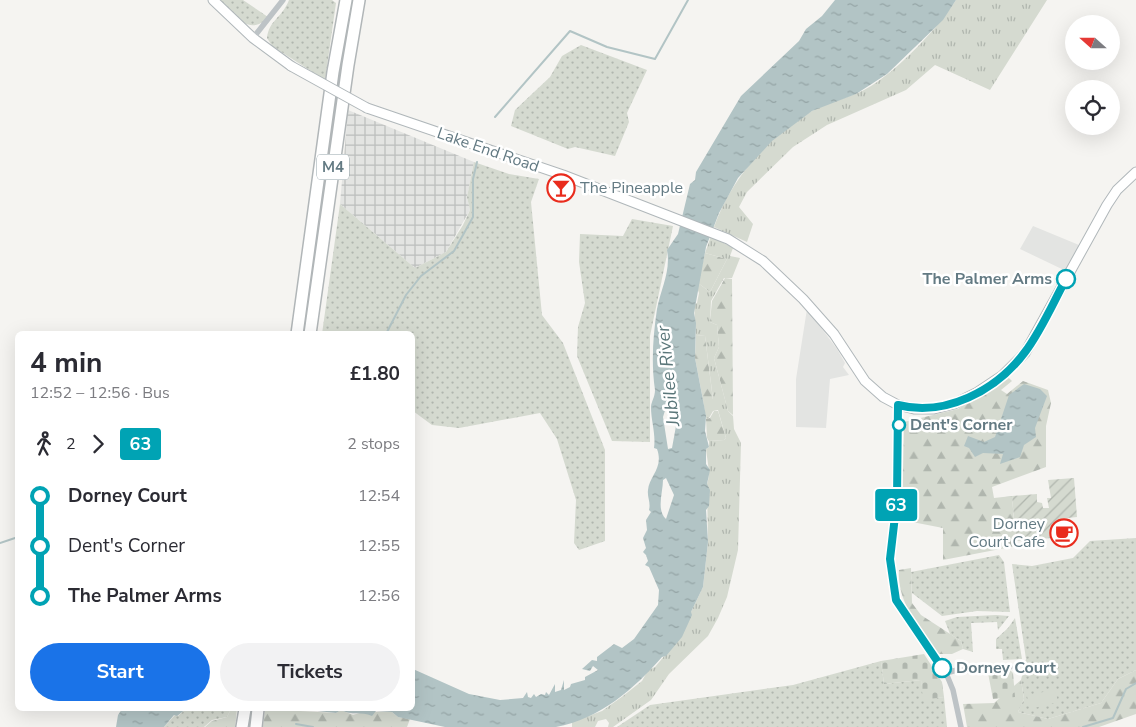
<!DOCTYPE html>
<meta charset="utf-8">
<style>
body{margin:0;font-family:"Nunito Sans",sans-serif;background:#f2f2f3;color:#2b2b33;height:100vh;display:flex;flex-direction:column;font-size:19px;white-space:nowrap}
*{box-sizing:border-box;margin:0}
p{font-size:16px;color:#7c7c81}
.icon{flex:none;width:28px;height:28px;fill:none;stroke:currentColor;stroke-width:2;stroke-linecap:round;stroke-linejoin:round}
.map{position:relative;flex:1;overflow:hidden}
.drawer{position:absolute;left:15px;top:331px;width:400px;height:380px;display:flex;flex-direction:column;background:#fff;border-radius:8px;box-shadow:0 5px 20px #0002}
.drawer>*{flex:none}
.badge{padding:0 10px;border-radius:4px;font-size:18px;line-height:32px}
.needle{width:32px;rotate:291deg}
.controls{position:absolute;left:1065px;top:15px;display:grid;gap:10px}
.controls a{display:grid;place-items:center;width:55px;height:55px;border-radius:50%;background:#fff;box-shadow:0 5px 20px #0002;font-size:25px}
.map>.badge{position:absolute;translate:-50% -50%;box-shadow:0 0 0 2px #fff}
.legs{display:flex;align-items:center;gap:8px;height:55px;padding:0 15px;font-size:16px}
.legs p{margin-inline-start:auto}
.head{display:flex;align-items:center;justify-content:space-between;height:85px;padding:0 15px}
h1{font-size:28px;font-weight:700;line-height:38px}
.cta{display:flex;gap:10px;margin-top:auto;padding:10px 15px}
.cta a{flex:1;height:58px;border-radius:30px;background:#1a73e8;color:#fff;font-size:20px;font-weight:700;line-height:58px;text-align:center}
.cta a+a{background:#f2f2f3;color:#2b2b33}
ul{padding:0 15px;list-style:none}
li{display:flex;align-items:center;gap:18px;height:50px;font-size:19px}
li i{display:grid;place-items:center;width:8px;height:100%;margin:0 6px;background:currentColor}
li i::after{content:'';width:12px;height:12px;margin:-6px;border:4px solid;border-radius:50%;background:#fff}
li p{margin-inline-start:auto}
li:first-child i{background:linear-gradient(#0000 50%,currentColor 0)}
li:last-child i{background:linear-gradient(currentColor 50%,#0000 0)}
.map>svg:first-child{display:block}
.built{fill:#e3e4e2}
.industrial{fill:url(#industrial-grid)}
.grass{fill:url(#grass-dots)}
.forest{fill:url(#forest-firs)}
.cemetery{fill:url(#cemetery-stones)}
.park{fill:url(#park-tufts)}
.garden{fill:url(#garden-furrows)}
.pitch{fill:#d5dad0}
.water{fill:url(#water-ripples);fill-rule:evenodd}
.lines{fill:none;stroke-linecap:round;stroke-linejoin:round}
.stream{stroke:#b2c4c5;stroke-width:2}
.secondary-casing{stroke:#b0b7ba;stroke-width:11}
.motorway-casing{stroke:#b1b6b8;stroke-width:14}
.minor{stroke:#bdc3c6;stroke-width:5.5}
.secondary{stroke:#fff;stroke-width:9}
.motorway{stroke:#fff;stroke-width:11}
.secondary-bridge-casing{stroke:#b0b7ba;stroke-width:11;stroke-linecap:butt}
.secondary-bridge{stroke:#fff;stroke-width:9}
.line-1-casing{stroke:#fff;stroke-width:11}
.line-1{stroke:#00a3b4;stroke-width:8}
.stop-1-dot{fill:#fff;stroke:#00a3b4;stroke-width:2.5}
.labels{text-anchor:middle;dominant-baseline:central;stroke-width:5;stroke-linejoin:round;paint-order:stroke}
.shield{fill:#fff;stroke:#92a2a8;stroke-width:1}
.shield-label{font-size:15px;font-weight:bold;fill:#637a83}
.street-label{font-size:16px;fill:#637a83;stroke:#fff}
.poi-label{font-size:16px;fill:#637a83;stroke:#fff;text-anchor:start}
.stop-label{font-size:16px;font-weight:bold;fill:#637a83;stroke:#fff;text-anchor:start}
.water-label{font-size:18px;font-style:italic;fill:#5a7679;stroke:#fff}
</style>
<div class="map">
<svg width="1136" height="727" viewBox="0 0 1136 727">
<defs>
<pattern id="industrial-grid" width="8" height="8" patternUnits="userSpaceOnUse" patternTransform="scale(1.25)"><rect width="8" height="8" fill="#e3e4e2"/><path d="M0 4h8M4 0v8" fill="none" stroke="#bcbebd"/></pattern>
<pattern id="grass-dots" width="8" height="8" patternUnits="userSpaceOnUse" patternTransform="scale(1.25)"><rect width="8" height="8" fill="#d5dad0"/><path d="M2 2h.1M6 6h.1" fill="none" stroke="#b0b6ae" stroke-width="1.8" stroke-linecap="round"/></pattern>
<pattern id="forest-firs" width="22" height="20" patternUnits="userSpaceOnUse" patternTransform="scale(1.25)"><rect width="22" height="20" fill="#d5dad0"/><path d="M5 1l3.5 6h-7zM16 11l3.5 6h-7z" fill="#b0b6ae"/></pattern>
<pattern id="cemetery-stones" width="16" height="16" patternUnits="userSpaceOnUse" patternTransform="scale(1.25)"><rect width="16" height="16" fill="#d5dad0"/><path d="M2 7V4a2 2 0 0 1 4 0v3zM10 15v-3a2 2 0 0 1 4 0v3z" fill="#b0b6ae"/></pattern>
<pattern id="park-tufts" width="24" height="20" patternUnits="userSpaceOnUse" patternTransform="scale(1.25)"><rect width="24" height="20" fill="#d5dad0"/><path d="M3 7l-1-3M5 7V3M7 7l1-3M15 17l-1-3M17 17v-4M19 17l1-3" fill="none" stroke="#b0b6ae"/></pattern>
<pattern id="garden-furrows" width="10" height="10" patternUnits="userSpaceOnUse" patternTransform="scale(1.25)"><rect width="10" height="10" fill="#d5dad0"/><path d="M-1 1l2-2M0 10L10 0M9 11l2-2" fill="none" stroke="#b0b6ae"/></pattern>
<pattern id="water-ripples" width="26" height="14" patternUnits="userSpaceOnUse" patternTransform="scale(1.25)"><rect width="26" height="14" fill="#b2c4c5"/><path d="M2 4q2-2 4 0t4 0M15 11q2-2 4 0t4 0" fill="none" stroke="#94a4a5"/></pattern>
</defs>
<rect width="100%" height="100%" fill="#f5f4f1"/>
<path class="built" d="M1033,226L1079,245L1066,271L1020,249Z
M807,309L837,349L845,363L843,367L849,375L830,379L826,428L796,427V379Z"/>
<path class="industrial" d="M348,110L474,162L467,197L470,210L446,252L415,268L340,204Z"/>
<path class="grass" d="M218,0H243L268,17C250,38 232,14 218,0Z
M289,0H332L336,3L325,80L272,46L267,38C269,20 282,18 289,0Z
M581,45L647,70L627,113L629,122L615,156L575,147L568,149L511,126L515,110L550,77L562,56Z
M474,162L509,174L539,179L531,202L542,315L563,343L605,450V541L579,550L574,543L576,500L557,439L540,413L459,428L432,425L413,411L412,334H322L340,204L415,268L446,252L463,225L470,210L467,197Z
M632,219L673,226L650,336V442L612,441L577,356L578,327L585,303L579,262L580,234L623,236Z
M1136,538V670L1118,679L1101,703L1048,719L1018,712L1024,699L1021,680L1026,659L1012,564L1032,566L1073,558L1090,541Z
M999,555L1004,562L1010,612L977,611L942,616L912,593L911,572Z
M996,615L1009,616L998,630L997,622L971,623L973,652L963,649L961,641L950,634L945,621L957,617Z
M1015,618L1022,659L1003,660L1002,649H996V639L1008,628Z
M881,661L884,684L921,680L924,699L944,697L947,727H617L650,705L793,685Z
M186,709H231L227,717L212,720L204,727H164L175,715L178,716Z"/>
<path class="forest" d="M705,253L727,259L710,292L698,283Z
M725,278L732,279L733,415L728,411L714,358L719,347L717,325L710,322L712,301Z
M696,335L705,336L713,400H703L695,358Z
M1007,376L1012,381L1001,390L1007,394L1023,381L1048,390L1051,403L1046,426V467L992,487L994,498L1012,496L1016,546L943,560V528L902,520L904,422L958,409Z
M714,411H718L726,438L724,440L709,441L707,438L706,419L710,418Z
M911,568L912,603L921,615L961,641L963,649L952,654H939C920,629 897,603 899,570Z
M1136,670V714L1099,727H967L963,704L994,703L1021,680L1024,699L1018,712L1048,719L1101,703L1118,679Z
M231,709H237L235,727H205L212,721L227,717Z
M265,709L336,713L341,710L353,715L363,712H392L398,717L410,719L407,727H263Z"/>
<path class="cemetery" d="M924,654L942,682L944,697L923,700L921,680L884,684L881,661Z
M1009,669L1013,673L1015,697L993,699L988,673Z"/>
<path class="park" d="M956,0H1047L990,90L935,65L906,90L827,125L793,147L747,192L739,207L753,224L747,242L714,227C731,179 767,137 812,111C830,100 853,98 871,86C900,68 938,28 956,0Z
M711,236L733,248L730,256L740,258L732,278H724L711,301L710,322L717,325L719,347L714,358L728,411L733,416L734,429L741,443L738,550L727,597L718,618L708,636L669,674L651,700L613,727H608L609,723L606,719L598,721L595,727H572V722L602,711L623,696L642,681L648,670L655,667L677,641L703,587L708,542L707,484C711,473 707,460 706,449L709,447V441L724,440L726,438L718,410L713,411L709,418L706,419L703,400L713,399L705,336L696,335L694,304L697,303L699,293L697,288L698,283L710,292L727,259L705,253Z"/>
<path class="garden" d="M1074,478L1077,517L1059,519L1060,528L1052,529V538L1016,541L1012,496L1037,494V502L1042,503L1043,508H1049L1047,498H1051L1048,480Z"/>
<path class="pitch" d="M1055,689L1058,702L1030,709L1027,696Z"/>
<path class="water" d="M835,0H956L943,20L887,74L856,94L812,111L772,141L738,178L719,213L706,247L694,313L696,323L695,358L706,416L705,431L709,447L706,449V464L710,470L707,484L710,490L709,506L706,510L708,542L703,587L691,612L692,615L682,637L666,656L662,657C635,688 600,719 556,727H445L398,717L392,712L376,711L372,716C361,711 352,716 341,710L336,713L299,709H412L413,669L469,694L500,700L523,698L527,692L528,697L531,698L534,694L536,697L541,694L545,695L546,692L549,695L555,684V692L561,690L564,680V690L570,687L571,684L585,680V677L598,670L593,666L590,671L582,669L592,660L597,661V657L614,644L622,648L634,639L658,605L659,590L649,567L645,565L648,561L646,555L643,552L646,548L643,538L647,530L646,520L651,512L649,510C651,503 647,497 648,490C649,476 664,468 657,449L654,448C656,434 651,421 651,407C651,402 655,397 655,390C651,363 653,336 657,309C661,288 671,271 667,250L678,234L690,184L695,180L696,172L741,96L799,41L806,29L822,16ZM667,404H670L676,426L672,448L668,449L663,417ZM666,478L674,495L666,519C656,510 663,492 663,480Z
M1024,384L1040,389L1047,396L1035,428L1036,437L1024,445L1020,457L1000,464L1003,454L983,453L975,457L969,448L964,446L968,436L984,442L995,437L1009,395Z
M122,709H186L177,716L174,715L164,727H116L118,715Z"/>
<g class="lines">
<path class="stream" d="M495,117L570,31L607,47L655,59L688,0
M386,334L406,295L421,276L454,251L473,217V179L477,162
M0,543L18,537
M296,724L313,727
M1083,727L1113,718L1126,689L1136,683"/>
<g class="secondary-casing">
<path id="secondary" d="M213,0L253,38L291,66
M367,108L563,175L728,239L763,261L803,299L834,334L865,381L883,397L898,405L914,409H934L954,404L976,393L1003,375L1025,353L1107,205L1117,190L1136,172"/>
</g>
<g class="motorway-casing">
<path id="motorway" d="M297,334L333,72L346,0
M310,334L348,65L359,0
M242,727L245,709
M256,727L258,709"/>
</g>
<path class="minor" d="M253,38L283,0
M898,405L897,499L890,559L896,600L946,673L953,690L961,727
M946,673L957,670L977,671L1010,667"/>
<use href="#secondary" class="secondary"/>
<use href="#motorway" class="motorway"/>
<g class="secondary-bridge-casing">
<path id="secondary-bridge" d="M291,66L367,108"/>
</g>
<use href="#secondary-bridge" class="secondary-bridge"/>
</g>
<g class="lines">
<g class="line-1-casing">
<path id="line-1" d="M942,668L896,600L890,559L897,499L898,405C945,417 996,391 1025,352C1041,331 1053,303 1066,279"/>
</g>
<use href="#line-1" class="line-1"/>
</g>
<defs>
<g id="bar-ring" transform="scale(1.4375)"><circle r="9.5" fill="#fff" stroke="#e92c1d" stroke-width="1.5"/><path d="M-6-5H6L.8 .8V4.5H3.5V6h-7V4.5H-.8V.8Z" fill="#e92c1d"/></g>
<g id="cafe-ring" transform="scale(1.4375)"><circle r="9.5" fill="#fff" stroke="#e92c1d" stroke-width="1.5"/><path d="M-5.5-4.5H6V0H3Q3 3.5 0 3.5H-2.5Q-5.5 3.5-5.5 0ZM3-3.2v2h1.7v-2ZM-6 4.5H4V6H-6Z" fill="#e92c1d"/></g>
</defs>
<g fill-rule="evenodd">
<use href="#bar-ring" x="561" y="188"/>
<use href="#cafe-ring" x="1064" y="533"/>
</g>
<g class="stop-1-dot">
<circle cx="1066" cy="279" r="9"/>
<circle cx="899" cy="425" r="6"/>
<circle cx="942" cy="668" r="9"/>
</g>
<g class="labels">
<rect class="shield" x="317" y="154.5" width="32" height="25" rx="4"/>
<g class="shield-label">
<text x="333" y="167">M4</text>
</g>
<g class="street-label">
<text transform="translate(488 150) rotate(19)">Lake End Road</text>
</g>
<g class="poi-label">
<text x="580" y="188">The Pineapple</text>
<text x="1045" y="524" text-anchor="end">Dorney<tspan x="1045" dy="18">Court Cafe</tspan></text>
</g>
<g class="stop-label">
<text x="1052" y="279" text-anchor="end">The Palmer Arms</text>
<text x="910" y="425">Dent's Corner</text>
<text x="956" y="668">Dorney Court</text>
</g>
<g class="water-label">
<text transform="translate(668 376) rotate(-96)">Jubilee River</text>
</g>
</g>
</svg>
<div class="controls">
<a><svg class="needle" viewBox="-14 -14 28 28"><path d="M0-13l5 13h-10z" fill="#e53935"/><path d="M0 13l5-13h-10z" fill="#7c7c81"/></svg></a>
<a><svg class="icon" aria-label="locate" viewBox="0 0 24 24"><circle cx="12" cy="12" r="6"/><path d="M12 2v4M12 18v4M2 12h4M18 12h4"/></svg></a>
</div>
<b class="badge" style="left:896px;top:505px;background:#00a3b4;color:#fff">63</b>
<section class="drawer">
<div class="head"><div><h1>4 min</h1><p>12:52 – 12:56 · Bus</p></div><b>£1.80</b></div>
<div class="legs"><svg class="icon" aria-label="walk" viewBox="0 0 24 24"><circle cx="13" cy="4" r="2"/><path d="M13 8l-2 6 4 7M11 14l-3 7M7 12l3-4h3l4 4"/></svg>2<svg class="icon" aria-label="forward" viewBox="0 0 24 24"><path d="M9 5l7 7-7 7"/></svg><b class="badge" style="background:#00a3b4;color:#fff">63</b><p>2 stops</p></div>
<ul>
<li><i style="color:#00a3b4"></i><b>Dorney Court</b><p>12:54</p></li>
<li><i style="color:#00a3b4"></i><span>Dent's Corner</span><p>12:55</p></li>
<li><i style="color:#00a3b4"></i><b>The Palmer Arms</b><p>12:56</p></li>
</ul>
<div class="cta"><a>Start</a><a>Tickets</a></div>
</section>
</div>
